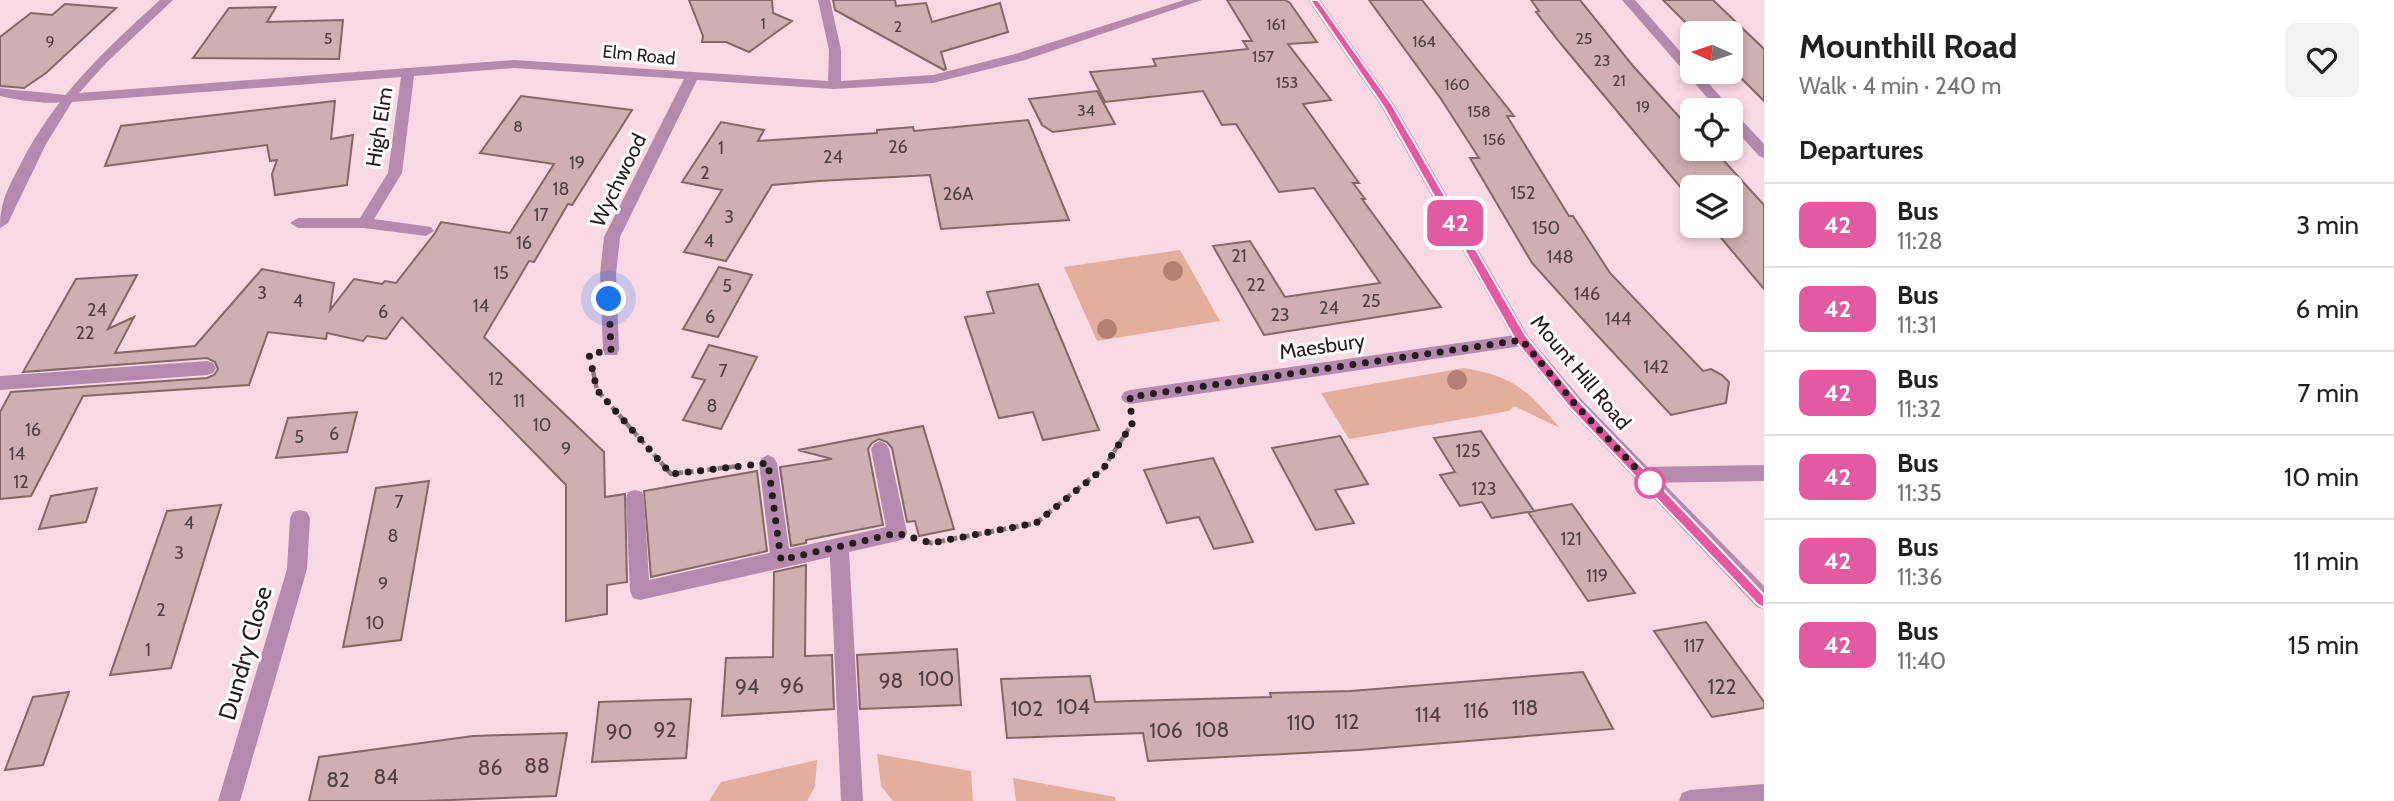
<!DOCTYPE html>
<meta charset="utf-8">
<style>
body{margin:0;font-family:Cabin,sans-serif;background:#f2f2f2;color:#202124;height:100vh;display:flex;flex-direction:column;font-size:26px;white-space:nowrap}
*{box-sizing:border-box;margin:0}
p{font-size:23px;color:#757577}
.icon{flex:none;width:38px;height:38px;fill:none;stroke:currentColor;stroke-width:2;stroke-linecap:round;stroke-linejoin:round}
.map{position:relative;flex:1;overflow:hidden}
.details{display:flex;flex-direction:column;background:#fff;width:630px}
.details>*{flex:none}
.badge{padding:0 14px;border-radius:10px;font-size:24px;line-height:46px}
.needle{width:46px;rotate:273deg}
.controls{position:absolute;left:1680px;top:21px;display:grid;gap:14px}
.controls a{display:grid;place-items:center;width:63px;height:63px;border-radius:10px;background:#fff;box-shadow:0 4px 10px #0003;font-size:35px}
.you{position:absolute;width:35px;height:35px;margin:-18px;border:5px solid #fff;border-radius:50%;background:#1a73e8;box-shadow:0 0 0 10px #1a73e833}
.map>.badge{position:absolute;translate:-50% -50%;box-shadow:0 0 0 4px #fff}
h2{padding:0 35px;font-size:26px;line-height:63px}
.round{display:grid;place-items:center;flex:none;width:74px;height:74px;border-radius:10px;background:#f2f2f2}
.headline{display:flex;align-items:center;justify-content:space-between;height:119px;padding:0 35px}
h1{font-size:33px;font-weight:800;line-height:52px}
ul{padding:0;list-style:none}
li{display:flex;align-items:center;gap:21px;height:84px;padding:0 35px;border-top:2px solid #e0e0e0}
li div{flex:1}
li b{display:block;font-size:26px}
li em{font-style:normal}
li .badge{min-width:77px;font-weight:700;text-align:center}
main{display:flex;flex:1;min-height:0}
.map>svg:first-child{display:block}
.green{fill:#e3af9c}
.building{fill:#cfafaf;stroke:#846767;stroke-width:2}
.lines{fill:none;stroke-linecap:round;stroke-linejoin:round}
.path-far1{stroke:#8f7a81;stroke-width:4.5;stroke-dasharray:7 3.5;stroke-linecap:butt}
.path{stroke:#8f7a81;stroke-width:5;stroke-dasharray:8 4.5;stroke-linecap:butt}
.service{fill:#b689ae;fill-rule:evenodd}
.minor{fill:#b689ae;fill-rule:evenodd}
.tertiary{fill:#b689ae;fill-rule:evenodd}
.tree{fill:#b67f74}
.line{fill:#e35aa1;stroke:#fff;stroke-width:2}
.walk{stroke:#261b1f;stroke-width:7;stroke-dasharray:0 12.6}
.stop-dot{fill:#fff;stroke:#e35aa1;stroke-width:3.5}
.labels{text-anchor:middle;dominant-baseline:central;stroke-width:6;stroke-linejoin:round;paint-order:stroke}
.far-number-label{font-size:16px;fill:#504043}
.far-street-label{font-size:18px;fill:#261b1f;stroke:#fff}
.number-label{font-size:18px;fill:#504043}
.street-label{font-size:21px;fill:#261b1f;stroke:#fff}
.near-number-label{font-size:21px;fill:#504043}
.near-street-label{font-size:24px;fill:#261b1f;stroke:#fff}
</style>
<main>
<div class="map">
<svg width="1764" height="801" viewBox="0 0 1764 801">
<rect width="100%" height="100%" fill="#f9d9e4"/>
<path class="green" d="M1180,250L1220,321L1097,341L1064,267Z
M1464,368C1513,376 1529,391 1560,428L1514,406L1509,411L1349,439L1321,393Z
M877,754L971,771L973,801H893L881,786Z
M817,760L815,786L807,801H709L721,782Z
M1013,778L1115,797L1116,801H1016Z"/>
<path class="building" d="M689,0H772L773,13L792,21L749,52L726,42H702L703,36Z
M833,0H895L896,6L926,3L932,22L1000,3L1008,32L941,52L946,69L944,70L835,10Z
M1227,0H1285L1290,3L1317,42L1288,44L1331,100L1303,104L1359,183H1353L1365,199H1362L1441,307L1264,335L1213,246L1250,241L1285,297L1380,283L1314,188L1279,192L1236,124L1222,125L1203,91L1105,102L1090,72L1156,66L1153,59L1248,49L1243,41H1252Z
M1369,0H1422L1514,116H1507L1569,216H1573L1610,273L1703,371L1711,369L1722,375L1729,382L1726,403L1671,415L1597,335L1532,263L1470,158H1479L1441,99Z
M1531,0H1580L1633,66L1692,131V149L1715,151L1764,205V289L1711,226H1731V187H1692V201L1561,44L1536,12L1539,11Z
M1663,0H1713L1764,49V101L1731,68V33H1696Z
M65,4L116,8L46,73L24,88L0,86V37L31,13L52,15Z
M276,7L267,22L343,20L339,59L193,58L229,8Z
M1097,91L1115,124L1053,132L1042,125L1029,99Z
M521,96L632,110L572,205L568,204L534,262L529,261L484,337L604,452L605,497L625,494L627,582L607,585V614L566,621V485L402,317L386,339L367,336L363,341L327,333L326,339L268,332L249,385L83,396L31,496L0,499V412L11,392L207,378L214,375L218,369L215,362L207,358L23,372L76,279L137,275L108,329L134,317L115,353L195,346L262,269L334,283L330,310L354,279L382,284L385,281L396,283L435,233L441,222L510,233L554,164L480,153Z
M335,101L331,139L353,135L347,185L275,195L272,174L277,160L270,161L267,145L105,166L121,126Z
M1028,120L1069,220L941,229L930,175L819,181L772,185L726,261L684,252L722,190L682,182L721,122L764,130L758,141L877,133V130L913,127L914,131Z
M719,267L752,275L718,337L683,329Z
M1038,284L1065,348L1099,430L1043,440L1033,412L999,418L965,317L994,313L987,292Z
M709,345L757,357L721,429L683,420L705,380L692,377Z
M357,412L347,452L276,458L288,418Z
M923,426L954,529L919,536L915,521L907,522L892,448L887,442L879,439L872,443L868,449L883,525L806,540V543L791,546L780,467L832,459L798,450Z
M1481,431L1503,465L1534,511L1492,518L1482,502L1460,506L1440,475L1455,472L1434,438Z
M1340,436L1368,484L1335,490L1354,523L1316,530L1272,448Z
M1213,458L1253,542L1214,549L1199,517L1167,523L1144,470Z
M757,471L767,551L651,577L644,491Z
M429,481L401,640L343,647L376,488Z
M97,488L86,522L39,529L51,496Z
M1572,504L1605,551L1635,593L1588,601L1528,512Z
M221,505L171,668L110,675L167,511Z
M806,565L805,656L832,655L834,709L722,716L726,658L773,657L774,572Z
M1706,622L1764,702V708L1712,717L1654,631Z
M957,649L961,705L860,709L857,655Z
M1583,672L1613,729L1359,750L1148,761L1143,733L1007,738L1001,679L1090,676L1095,702L1271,697L1270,693L1351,691Z
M69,692L43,765L5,770L33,697Z
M691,699L686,758L592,762L599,702Z
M567,733L556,796L424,801H309L319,757L473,736Z"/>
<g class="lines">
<path class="path-far1" d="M593,371L597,390L671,474L740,466
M1094,476L1103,469L1131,425"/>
<path class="path" d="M925,541L931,543L1036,523L1096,474"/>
<path class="service" d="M0,88C15,91 68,93 75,98C62,108 17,100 0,96Z
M207,361L213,363L216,368L213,373L207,375L0,390V376Z
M880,441L886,444L889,449L907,533L904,539L897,541L849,552L863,801H841L830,557L640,600L633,598L630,591L626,498L628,492L635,490L642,492L644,498L649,580L770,553L759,463L762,458L768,455L774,458L777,463L789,549L886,527L871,449L874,444Z"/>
<path class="minor" d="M160,0H173L107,62L79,93L514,60L828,81L829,50L818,0H830L841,50V81L933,75L1015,54L1184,0H1202L1025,60L933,83L834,89L697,80L620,237L616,274L619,350L617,355H605L603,350L600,274L604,237L684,79L514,68L414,76L402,173L374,219L431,227L434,231L426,236L364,228H298L290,223L298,218H360L388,173L401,77L72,102L46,144L8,223L0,228C0,200 9,187 21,163C57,94 104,51 160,0Z
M1622,0H1635L1692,65V72H1698L1730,107L1732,110L1731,112L1718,110Z
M1731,113L1736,114L1764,144V158L1759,156L1731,125Z
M1522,334L1530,340L1522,346L1130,404L1124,402L1121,397L1124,392L1130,390Z
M1764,465V481L1642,483L1635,481L1633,475L1635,469L1642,467Z
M300,510L307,512L310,518L307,569L240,801H218L287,569L290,518L293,512Z
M1764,784V801H1679L1682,793L1690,790Z"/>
<path class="tertiary" d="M1308,0H1320L1395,106L1528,336L1581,399L1764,586V609L1757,607L1569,409L1516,344L1381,106Z"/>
</g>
<g class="tree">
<circle cx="1173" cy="271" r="10"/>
<circle cx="1107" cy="329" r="10"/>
<circle cx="1457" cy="380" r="10"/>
</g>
<path class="line" d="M1310,0H1318L1393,106L1526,336L1579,401L1764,595V608L1758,605L1570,408L1517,343L1383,106Z"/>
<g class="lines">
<path class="walk" d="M609,299L611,350L589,354L597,390L671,474L768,463L781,560L897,533L931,543L1036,523L1103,469L1132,424L1130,397L1522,340L1575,404L1650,483"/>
</g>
<circle class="stop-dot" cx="1650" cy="483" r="14"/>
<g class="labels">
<g class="far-number-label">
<text x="763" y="23">1</text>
<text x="1276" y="24">161</text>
<text x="898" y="26">2</text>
<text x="328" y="38">5</text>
<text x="1584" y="38">25</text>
<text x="50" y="41">9</text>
<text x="1424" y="41">164</text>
<text x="1263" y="56">157</text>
<text x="1602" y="60">23</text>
<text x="1619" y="80">21</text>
<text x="1287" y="82">153</text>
<text x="1457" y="84">160</text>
<text x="1643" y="106">19</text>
<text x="1086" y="110">34</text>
<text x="1479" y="111">158</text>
<text x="518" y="126">8</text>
<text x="1494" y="139">156</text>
</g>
<g class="far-street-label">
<text transform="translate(639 55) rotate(6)">Elm Road</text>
</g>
<g class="number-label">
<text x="898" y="147">26</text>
<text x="721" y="148">1</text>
<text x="833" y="157">24</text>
<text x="577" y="163">19</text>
<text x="705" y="173">2</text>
<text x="561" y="189">18</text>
<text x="1523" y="193">152</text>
<text x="958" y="194">26A</text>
<text x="541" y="215">17</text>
<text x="729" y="217">3</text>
<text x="1546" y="228">150</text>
<text x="709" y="241">4</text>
<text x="524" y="243">16</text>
<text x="1239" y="256">21</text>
<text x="1560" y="257">148</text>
<text x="501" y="273">15</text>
<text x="1256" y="285">22</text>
<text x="727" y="286">5</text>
<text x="262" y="293">3</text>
<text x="1587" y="294">146</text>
<text x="298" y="301">4</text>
<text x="1371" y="301">25</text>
<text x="481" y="306">14</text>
<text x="1329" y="308">24</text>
<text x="97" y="310">24</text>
<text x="383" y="312">6</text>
<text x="1280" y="315">23</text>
<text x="710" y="317">6</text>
<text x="1618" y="319">144</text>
<text x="85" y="333">22</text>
<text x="1656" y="367">142</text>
<text x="723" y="371">7</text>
<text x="496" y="379">12</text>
<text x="519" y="401">11</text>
<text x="712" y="406">8</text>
<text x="542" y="425">10</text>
<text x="33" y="430">16</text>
<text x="334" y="434">6</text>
<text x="299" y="437">5</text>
<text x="566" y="449">9</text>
<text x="1468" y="451">125</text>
<text x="17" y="454">14</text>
<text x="21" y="482">12</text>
<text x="1484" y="489">123</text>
<text x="399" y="502">7</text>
<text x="189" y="523">4</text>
<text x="393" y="536">8</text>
<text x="1571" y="539">121</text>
<text x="179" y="553">3</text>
<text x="1597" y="576">119</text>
<text x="383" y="584">9</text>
<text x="161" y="610">2</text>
<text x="375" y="623">10</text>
<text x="1694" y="646">117</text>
<text x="148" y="650">1</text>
</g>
<g class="street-label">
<text transform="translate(379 127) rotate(-81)">High Elm</text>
<text transform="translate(618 180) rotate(-64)">Wychwood</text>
<text transform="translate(1322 346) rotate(-8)">Maesbury</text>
<text transform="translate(1581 372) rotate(50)">Mount Hill Road</text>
</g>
<g class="near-number-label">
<text x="936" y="678">100</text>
<text x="891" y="680">98</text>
<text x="792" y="685">96</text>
<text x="747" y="686">94</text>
<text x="1722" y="686">122</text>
<text x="1073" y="706">104</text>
<text x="1525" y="707">118</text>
<text x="1027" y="708">102</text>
<text x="1476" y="710">116</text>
<text x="1428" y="714">114</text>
<text x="1347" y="721">112</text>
<text x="1301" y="722">110</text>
<text x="665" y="729">92</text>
<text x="1212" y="729">108</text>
<text x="1166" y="730">106</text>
<text x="619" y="731">90</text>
<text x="537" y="765">88</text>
<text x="490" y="767">86</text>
<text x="386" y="776">84</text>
<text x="338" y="779">82</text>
</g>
<g class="near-street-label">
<text transform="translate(245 653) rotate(-74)">Dundry Close</text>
</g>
</g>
</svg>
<div class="controls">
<a><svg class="needle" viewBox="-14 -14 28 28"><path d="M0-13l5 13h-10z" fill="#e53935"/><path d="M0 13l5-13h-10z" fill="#757577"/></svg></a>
<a><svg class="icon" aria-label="locate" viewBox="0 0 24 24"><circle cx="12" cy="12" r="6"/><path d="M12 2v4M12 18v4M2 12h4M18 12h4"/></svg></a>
<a><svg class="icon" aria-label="layers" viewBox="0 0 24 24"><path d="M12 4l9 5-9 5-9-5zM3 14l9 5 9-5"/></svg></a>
</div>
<div class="you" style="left:609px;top:299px"></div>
<b class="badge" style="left:1455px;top:223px;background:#e35aa1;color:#fff">42</b>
</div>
<section class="details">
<div class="headline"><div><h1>Mounthill Road</h1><p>Walk · 4 min · 240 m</p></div><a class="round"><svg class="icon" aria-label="heart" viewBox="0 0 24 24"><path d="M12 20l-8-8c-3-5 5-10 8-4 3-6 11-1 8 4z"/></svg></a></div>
<h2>Departures</h2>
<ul>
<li><span class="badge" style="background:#e35aa1;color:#fff">42</span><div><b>Bus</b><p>11:28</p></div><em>3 min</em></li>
<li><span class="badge" style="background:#e35aa1;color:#fff">42</span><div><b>Bus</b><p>11:31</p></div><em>6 min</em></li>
<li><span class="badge" style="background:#e35aa1;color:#fff">42</span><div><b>Bus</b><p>11:32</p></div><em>7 min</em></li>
<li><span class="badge" style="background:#e35aa1;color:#fff">42</span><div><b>Bus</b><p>11:35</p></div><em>10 min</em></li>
<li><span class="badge" style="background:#e35aa1;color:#fff">42</span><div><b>Bus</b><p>11:36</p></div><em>11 min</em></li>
<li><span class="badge" style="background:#e35aa1;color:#fff">42</span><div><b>Bus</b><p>11:40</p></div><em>15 min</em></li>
</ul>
</section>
</main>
